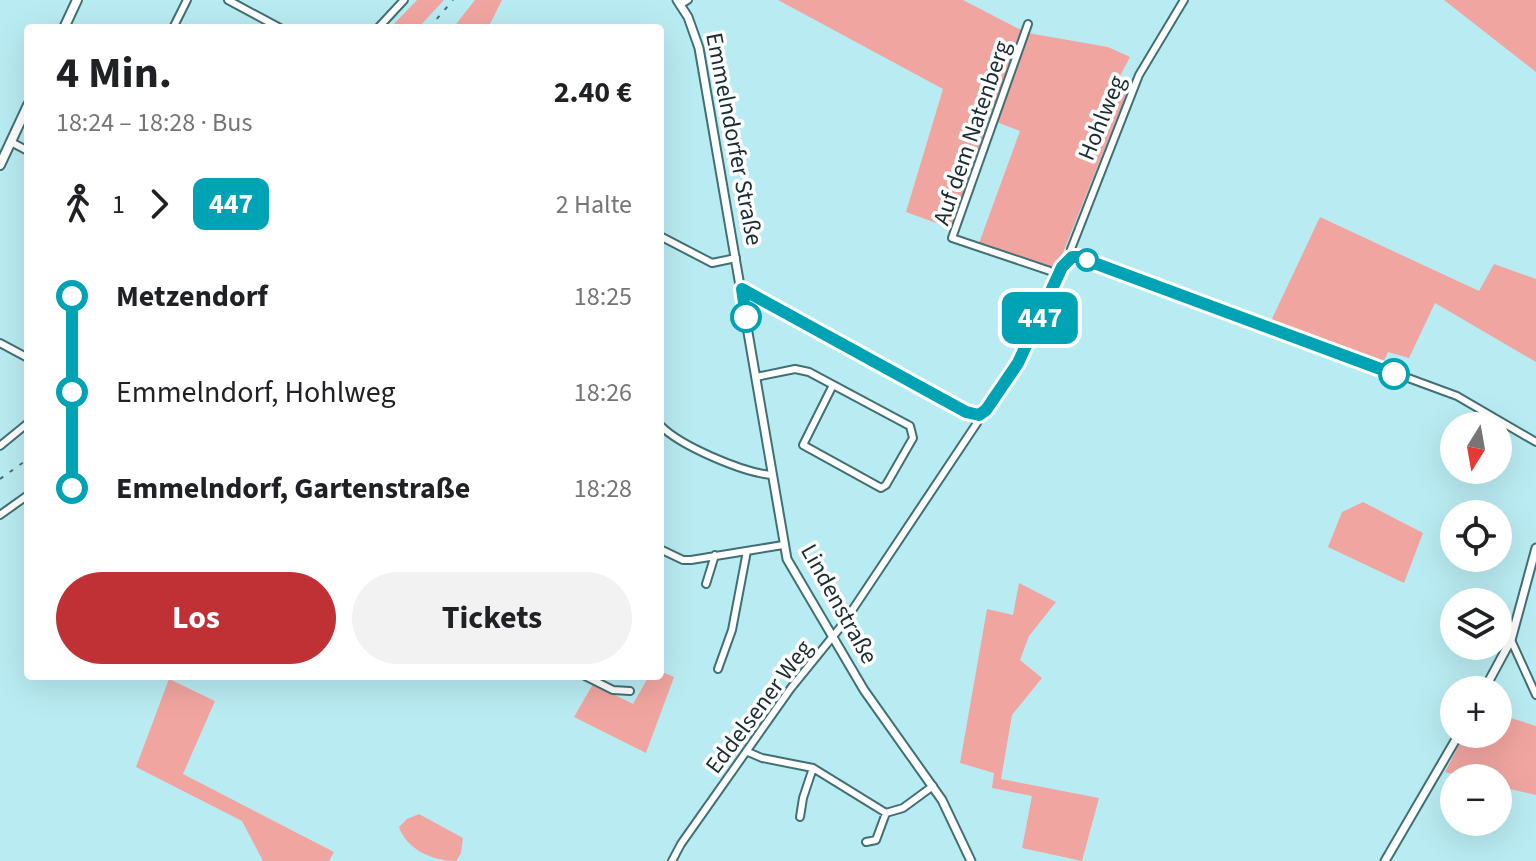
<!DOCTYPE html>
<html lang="de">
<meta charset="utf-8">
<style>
body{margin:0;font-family:"Source Sans 3",sans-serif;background:#f2f2f2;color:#202124;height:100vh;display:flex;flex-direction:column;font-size:30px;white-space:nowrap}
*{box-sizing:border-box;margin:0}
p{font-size:26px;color:#757577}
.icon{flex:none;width:44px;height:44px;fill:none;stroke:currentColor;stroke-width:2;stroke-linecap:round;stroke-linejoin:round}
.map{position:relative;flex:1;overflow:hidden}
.sheet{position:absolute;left:24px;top:24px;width:640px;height:656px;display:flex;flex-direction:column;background:#fff;border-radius:8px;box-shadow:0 8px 32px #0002}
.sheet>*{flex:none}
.badge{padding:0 16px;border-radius:12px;font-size:28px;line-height:52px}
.needle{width:52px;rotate:191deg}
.controls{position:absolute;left:1440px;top:412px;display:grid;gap:16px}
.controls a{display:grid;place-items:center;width:72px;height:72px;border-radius:50%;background:#fff;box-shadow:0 8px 32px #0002;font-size:40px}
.map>.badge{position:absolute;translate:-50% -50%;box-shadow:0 0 0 4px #fff}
.legs{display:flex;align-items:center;gap:12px;height:88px;padding:0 32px;font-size:26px}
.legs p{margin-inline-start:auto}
.overview{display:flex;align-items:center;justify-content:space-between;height:136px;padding:0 32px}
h1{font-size:44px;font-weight:700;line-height:60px}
.primary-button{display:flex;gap:16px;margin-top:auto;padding:16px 32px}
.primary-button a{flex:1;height:92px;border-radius:48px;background:#c03135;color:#fff;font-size:32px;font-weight:700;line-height:92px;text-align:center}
.primary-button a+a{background:#f2f2f2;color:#202124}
ul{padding:0 32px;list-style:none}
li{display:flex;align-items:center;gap:28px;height:96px;font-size:30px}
li i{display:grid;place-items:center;width:12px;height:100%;margin:0 10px;background:currentColor}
li i::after{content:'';width:20px;height:20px;margin:-10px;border:6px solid;border-radius:50%;background:#fff}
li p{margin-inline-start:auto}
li:first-child i{background:linear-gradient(#0000 50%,currentColor 0)}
li:last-child i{background:linear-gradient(currentColor 50%,#0000 0)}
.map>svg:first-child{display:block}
.green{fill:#f1a5a0}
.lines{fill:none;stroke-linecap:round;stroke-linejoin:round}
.minor-casing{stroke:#407074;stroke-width:10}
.tertiary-casing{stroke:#407074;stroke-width:11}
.secondary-casing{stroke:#407074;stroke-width:12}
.minor{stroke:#fff;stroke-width:6}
.tertiary{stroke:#fff;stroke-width:7}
.secondary{stroke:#fff;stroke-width:8}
.rail{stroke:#4e6c70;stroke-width:2;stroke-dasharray:4 8;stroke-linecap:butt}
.line-1-casing{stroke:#fff;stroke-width:18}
.line-1{stroke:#00a3b4;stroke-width:12}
.stop-1-dot{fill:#fff;stroke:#00a3b4;stroke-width:4}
.labels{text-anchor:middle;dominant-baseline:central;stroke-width:7;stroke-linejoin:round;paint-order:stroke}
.street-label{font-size:24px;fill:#192d30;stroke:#fff}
</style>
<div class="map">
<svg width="1536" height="861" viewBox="0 0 1536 861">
<rect width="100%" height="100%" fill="#b9ecf2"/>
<path class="green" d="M417,0H444L418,28H390Z
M475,0H502L488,28H453Z
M778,0H963L1025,32L990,114L953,229L906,212L943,89Z
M1444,0H1536V72Z
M1028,33L1108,47L1130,57L1119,78L1129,88L1058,265L1049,270L978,246L1020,131L994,121Z
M1320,217L1479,291L1494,264L1536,279V362L1435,303L1409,358L1388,352L1381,367L1270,323Z
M1363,502L1423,533L1404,583L1328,547L1342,512Z
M1019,583L1056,602L1029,636L1020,660L1042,678L1012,715L1001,779L1099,798L1082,861L1022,848L1032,796L992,788L994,773L960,763L987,609L1013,615Z
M660,671L674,677L646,753L574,717L593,684L633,704L649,676H660Z
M169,679L215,701L183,774L334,852L329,861H263L242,821L136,767Z
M1498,714L1536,726V795L1498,786V778H1467L1445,772L1465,734H1498Z
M419,814L463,838L461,853L456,861C433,861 407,850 399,827L407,819Z"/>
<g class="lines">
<g class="minor-casing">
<path id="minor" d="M228,0L280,28
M681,4L688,0
M1028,24L952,238L1059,274
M173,28L187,0
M378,28L404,0
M11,142L28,151
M660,236L712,263L736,258
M1072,257L1088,260L1457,396L1536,442
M1072,257L1071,249L1139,75L1184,0
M742,289L966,412L979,415L986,410L1025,351L1062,267L1072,257
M0,343L28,358
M756,377L795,369L809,372L910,426L913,438L886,485L881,488L803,445L833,385
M660,425C680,446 744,473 772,475
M0,446L28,423
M0,515L28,495
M660,549L683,560H691L783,545
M706,584L715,555
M1511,640L1536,695
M718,669L732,630L747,551
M585,676L613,690L630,691
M748,752L762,758L813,768L886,813L903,808L933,786
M800,817L803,798L813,768
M866,842L876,840L886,813
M672,861L681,844L791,688L843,624L977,423L979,415"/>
</g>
<g class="tertiary-casing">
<path id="tertiary" d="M677,0L688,17L699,48L787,559L864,690L942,800L971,861
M1484,690L1511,640L1536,548
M1385,861L1459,734"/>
</g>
<g class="secondary-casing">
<path id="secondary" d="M64,28L77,0
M0,165L28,105"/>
</g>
<use href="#minor" class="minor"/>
<use href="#tertiary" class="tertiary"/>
<use href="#secondary" class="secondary"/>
<path class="rail" d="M429,28L453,0
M0,479L28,459"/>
</g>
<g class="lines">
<g class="line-1-casing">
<path id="line-1" d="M746,317L742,289L966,412L979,415L986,410L1018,363L1062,267L1072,257H1078L1394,374"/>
</g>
<use href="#line-1" class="line-1"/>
</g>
<g class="stop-1-dot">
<circle cx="1087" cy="260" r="10"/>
<circle cx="746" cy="317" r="14"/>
<circle cx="1394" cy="374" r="14"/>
</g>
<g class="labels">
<g class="street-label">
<text transform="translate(1102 118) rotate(-68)">Hohlweg</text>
<text transform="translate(972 133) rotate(-71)">Auf dem Natenberg</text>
<text transform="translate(734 139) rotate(79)">Emmelndorfer Straße</text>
<text transform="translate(839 604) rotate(61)">Lindenstraße</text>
<text transform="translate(759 707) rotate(-53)">Eddelsener Weg</text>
</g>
</g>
</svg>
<div class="controls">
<a><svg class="needle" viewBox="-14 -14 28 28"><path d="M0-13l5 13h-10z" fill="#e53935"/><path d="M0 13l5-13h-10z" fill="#757577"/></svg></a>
<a><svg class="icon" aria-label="locate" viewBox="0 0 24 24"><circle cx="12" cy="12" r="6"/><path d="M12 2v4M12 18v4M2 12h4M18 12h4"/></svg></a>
<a><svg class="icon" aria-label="layers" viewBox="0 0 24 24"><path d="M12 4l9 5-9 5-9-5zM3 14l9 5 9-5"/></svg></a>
<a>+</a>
<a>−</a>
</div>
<b class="badge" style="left:1040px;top:318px;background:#00a3b4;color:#fff">447</b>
<section class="sheet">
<div class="overview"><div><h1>4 Min.</h1><p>18:24 – 18:28 · Bus</p></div><b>2.40 €</b></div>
<div class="legs"><svg class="icon" aria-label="walk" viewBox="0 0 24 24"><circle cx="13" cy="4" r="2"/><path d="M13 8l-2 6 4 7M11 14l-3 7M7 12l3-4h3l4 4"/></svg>1<svg class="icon" aria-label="forward" viewBox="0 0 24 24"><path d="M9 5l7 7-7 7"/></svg><b class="badge" style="background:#00a3b4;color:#fff">447</b><p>2 Halte</p></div>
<ul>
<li><i style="color:#00a3b4"></i><b>Metzendorf</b><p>18:25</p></li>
<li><i style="color:#00a3b4"></i><span>Emmelndorf, Hohlweg</span><p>18:26</p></li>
<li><i style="color:#00a3b4"></i><b>Emmelndorf, Gartenstraße</b><p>18:28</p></li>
</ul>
<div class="primary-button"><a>Los</a><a>Tickets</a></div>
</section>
</div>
